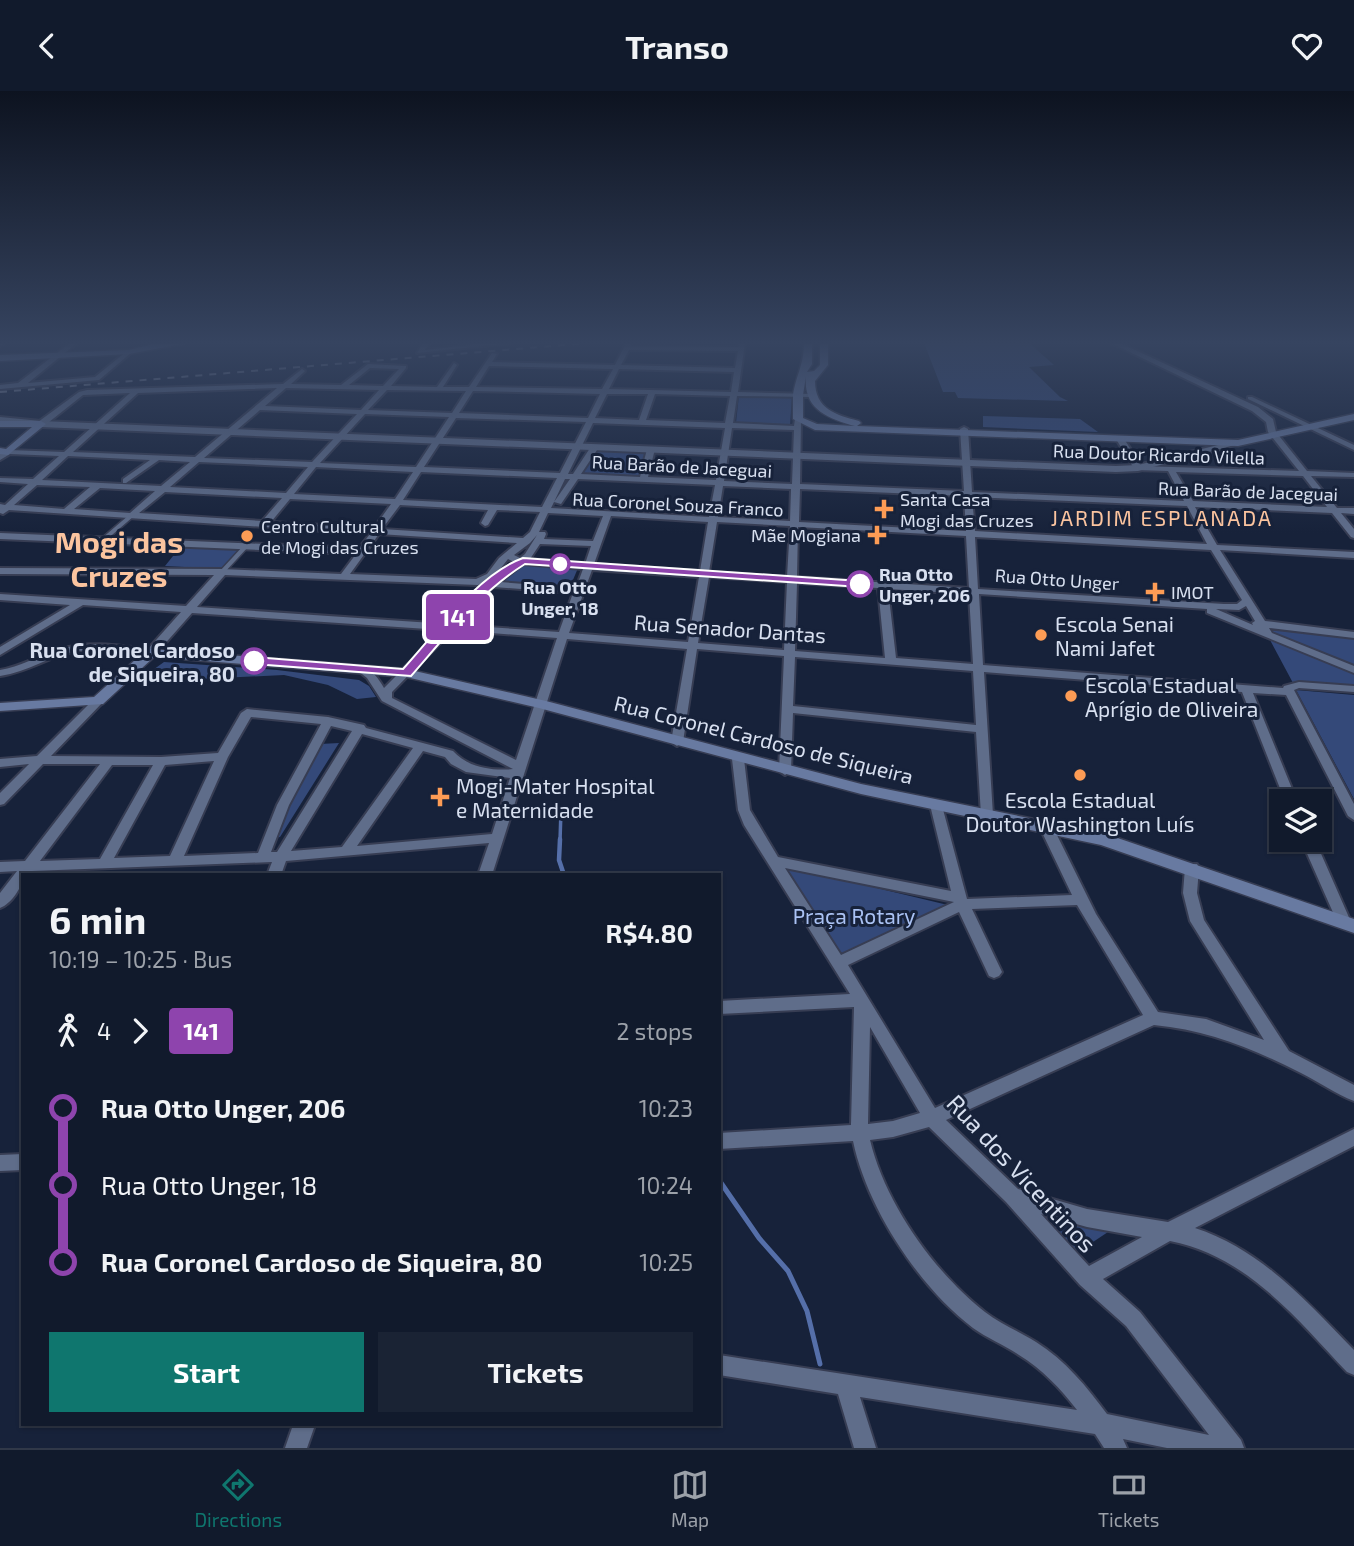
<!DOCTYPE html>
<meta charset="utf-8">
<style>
body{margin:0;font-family:"Exo 2",sans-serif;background:#1a2334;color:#f1f3f6;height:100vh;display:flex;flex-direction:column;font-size:26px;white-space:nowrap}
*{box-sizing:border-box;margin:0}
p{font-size:23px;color:#9ca1a9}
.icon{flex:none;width:38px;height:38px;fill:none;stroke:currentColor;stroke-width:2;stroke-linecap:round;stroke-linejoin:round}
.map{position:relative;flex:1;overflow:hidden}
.sheet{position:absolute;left:21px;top:782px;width:700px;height:553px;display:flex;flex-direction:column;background:#111a2c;border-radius:0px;box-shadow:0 2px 5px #0004,0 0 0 2px #303848}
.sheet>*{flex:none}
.badge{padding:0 14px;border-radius:5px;font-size:24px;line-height:46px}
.fabs{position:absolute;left:1269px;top:698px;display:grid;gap:14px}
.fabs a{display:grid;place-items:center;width:63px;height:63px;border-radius:0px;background:#111a2c;box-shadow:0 2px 5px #0004,0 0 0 2px #303848;font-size:35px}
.map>.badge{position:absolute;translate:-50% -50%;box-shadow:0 0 0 4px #fff}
.legs{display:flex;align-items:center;gap:10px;height:77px;padding:0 28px;font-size:23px}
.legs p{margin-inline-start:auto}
.overview{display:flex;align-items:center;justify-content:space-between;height:119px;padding:0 28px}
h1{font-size:38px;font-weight:700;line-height:52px}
.cta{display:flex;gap:14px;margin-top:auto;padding:14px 28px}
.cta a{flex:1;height:80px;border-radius:0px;background:#0f766e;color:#fff;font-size:28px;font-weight:700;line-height:80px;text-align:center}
.cta a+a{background:#1a2334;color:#f1f3f6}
ul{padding:0 28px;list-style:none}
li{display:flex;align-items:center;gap:24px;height:77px;font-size:26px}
li i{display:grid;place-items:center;width:10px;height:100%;margin:0 9px;background:currentColor}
li i::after{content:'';width:18px;height:18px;margin:-9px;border:5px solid;border-radius:50%;background:#111a2c}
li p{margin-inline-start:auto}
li:first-child i{background:linear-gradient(#0000 50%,currentColor 0)}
li:last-child i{background:linear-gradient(currentColor 50%,#0000 0)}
header{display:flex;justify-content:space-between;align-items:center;height:91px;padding:0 28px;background:#111a2c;font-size:32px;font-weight:700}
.tab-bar{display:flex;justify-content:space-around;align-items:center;height:98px;border-top:2px solid #303848;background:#111a2c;font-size:19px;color:#9ca1a9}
.tab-bar a{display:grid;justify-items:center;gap:4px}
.tab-bar .current{color:#0f766e}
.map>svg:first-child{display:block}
.green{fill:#344979}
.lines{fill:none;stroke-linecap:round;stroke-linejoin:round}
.stream-far2{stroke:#556fa9;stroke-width:3.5}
.stream-far1{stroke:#556fa9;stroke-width:4.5}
.stream{stroke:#556fa9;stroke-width:5}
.pedestrian-casing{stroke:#373d53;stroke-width:3}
.minor-casing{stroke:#373d53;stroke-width:4}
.tertiary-casing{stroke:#373d53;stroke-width:4}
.secondary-casing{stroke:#373d53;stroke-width:3}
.pedestrian{fill:#5f6d8a;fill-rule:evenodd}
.minor{fill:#5f6d8a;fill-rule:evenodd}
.tertiary{fill:#5f6d8a;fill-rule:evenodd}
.secondary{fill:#687aa1;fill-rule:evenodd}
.rail{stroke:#737c91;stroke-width:2;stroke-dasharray:7 7;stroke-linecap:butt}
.line-1{fill:#8e44ad;stroke:#fff;stroke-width:2}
.poi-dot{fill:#fd9c55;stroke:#17223a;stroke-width:2.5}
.stop-1-dot{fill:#fff;stroke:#8e44ad;stroke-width:3.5}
.labels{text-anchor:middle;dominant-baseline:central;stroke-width:6;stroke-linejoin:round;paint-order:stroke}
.far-street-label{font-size:18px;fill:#d8e0f0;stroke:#17223a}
.far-poi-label{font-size:18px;fill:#d8e0f0;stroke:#17223a;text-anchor:start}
.far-stop-label{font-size:18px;font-weight:bold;fill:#d8e0f0;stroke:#17223a;text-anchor:start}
.far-quarter-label{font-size:21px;letter-spacing:2px;fill:#fbc49f;stroke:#17223a}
.poi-label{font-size:21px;fill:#d8e0f0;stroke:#17223a;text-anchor:start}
.street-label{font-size:21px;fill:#d8e0f0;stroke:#17223a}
.stop-label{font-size:21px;font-weight:bold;fill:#d8e0f0;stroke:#17223a;text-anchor:end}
.park-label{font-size:21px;fill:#aac2f4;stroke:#17223a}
.near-street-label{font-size:24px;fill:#d8e0f0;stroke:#17223a}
.far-town-label{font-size:30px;font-weight:bold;fill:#fbc49f;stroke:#17223a}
</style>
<header><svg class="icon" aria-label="back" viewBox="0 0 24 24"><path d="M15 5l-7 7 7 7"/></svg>Transo<svg class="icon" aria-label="heart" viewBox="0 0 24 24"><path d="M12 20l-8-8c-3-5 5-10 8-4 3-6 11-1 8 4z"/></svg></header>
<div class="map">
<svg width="1354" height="1357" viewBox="0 0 1354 1357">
<rect width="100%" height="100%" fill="#17223a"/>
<path class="green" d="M924,252H1029L1054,274L1029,276L1060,306L1068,310L958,307L955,301H943Z
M739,304L792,305L790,334L736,332Z
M983,325L1080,328L1098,341L983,336Z
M600,358L645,360L640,388L579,385L593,362Z
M181,455L240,458L222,478L165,475Z
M527,473L578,477L570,496L494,491Z
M1271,536L1354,547V575L1272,541Z
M1271,546L1347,577L1354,583V596L1293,592L1269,547Z
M164,571L277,579L359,589L369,595L376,606L357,608L328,594L284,584L136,591Z
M1296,599L1354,604V708Z
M339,652L280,746L273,747L320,653Z
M785,775L952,815L841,865Z
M1032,1117L1108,1141L1078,1161Z"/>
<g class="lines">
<path class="stream-far2" d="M560,750L561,719"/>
<path class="stream-far1" d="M560,748L559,769L564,784"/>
<path class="stream" d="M719,1089L759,1147L788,1180L807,1220L820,1273"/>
<g class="pedestrian-casing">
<path id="pedestrian" d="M129,424L134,425L105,450H101V448Z
M246,453L248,454V456L224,482H220V480L244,454Z"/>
</g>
<g class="minor-casing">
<path id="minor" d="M70,252H77L28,292L95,286L127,260L132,261L99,289L0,298V294L18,292Z
M423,252H430L425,259L485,252H511L417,262Z
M626,252H632L631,255L738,256L739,252H745L738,301L812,303V305L810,306L737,305L733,332L794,335L795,328H801L800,393L964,400L960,338L964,336L968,338L972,401L1184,410L1168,380L1135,379L1116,348L1120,346H1123L1141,375L1299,380L1268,341L1266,331L1252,320L1111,252H1120L1258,316L1273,328L1276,341L1307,380L1354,382V386L1311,385L1337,417H1354V423L1341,422L1354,438V447L1351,446L1332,422L1195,416L1217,454L1354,461V467L1220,459L1265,530L1354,541V547L1269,537L1272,542L1354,575V582L1207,522V518L979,503L983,574L1283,597L1284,595L1299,591L1354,595V601L1299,597L1294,599L1354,713V729L1348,725L1286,604L1253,602L1297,710H1285L1242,601L984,581L993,724L987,728L981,724L976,641L793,622L791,680L785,684L779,680L784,565L697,558L683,651L677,655L671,651L687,558L567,548L492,784H478L489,752L286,770L281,784H267L272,771L32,780L29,784H23C23,796 11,813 0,817V802L17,780L0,781V771L25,770L100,673H43L4,713L0,714V702L29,673L0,676V668L37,665L94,608L98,607L104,610L51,665L161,666L218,662L241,622L247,618L328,626L364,634L366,637L453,660C468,677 493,680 513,678L382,610L367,587L357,579L362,576C373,579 378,587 384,597L442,539L192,522L155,564C130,568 104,556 78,560C51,564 28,581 0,585V579C20,576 37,565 57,559C88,549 117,554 148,558L181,521L83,514L0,564V556L70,514L0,509V503L186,515L214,484L0,483V477L222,478L341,483L356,463L0,448V442L359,457L370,443L9,419L3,423L0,422V413L5,414L28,393L0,391V387L33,388L59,365L10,363L0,369V363L8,359L64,361L130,302L83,304L44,335H38V331L79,301L87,299L283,293L302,278L305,280L304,281L291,293L341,294L368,273L406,275V277L391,295L437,296L454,272L457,274L443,296H469L492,262L497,263L492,271L615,274ZM629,259L738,260L735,277L621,274ZM489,275L613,278L602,298L476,296ZM370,277L399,278L383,295L349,294ZM619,278L734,281L731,301L609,298ZM277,297L195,366L73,361L138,302ZM286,297L379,299L361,319L265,315ZM387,299L466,300L452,322L368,319ZM473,300L600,303L588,327L459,322ZM607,303H648L639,329L595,327ZM655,303L730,305L725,332L646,329ZM260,319L357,323L312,371L204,367ZM365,323L449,326L416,376L320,372ZM456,327L586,331L560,382L424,376ZM593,332L725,337L716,389L648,386L655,358L651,356L647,358L640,386L581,383L599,356L595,354H592L573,383H568ZM732,337L794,339L792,393L724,390ZM68,365L150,369L123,388V392H126L159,369L190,371L161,395L42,389ZM199,371L308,376L286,402L170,396ZM316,376L413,381L395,408L294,403ZM421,381L557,387L542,416L403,409ZM1176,381L1303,385L1327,416L1193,410ZM565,388H570L554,411ZM578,388L715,394L709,426L551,417L554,411L561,413ZM37,394L90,396L64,418L14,414ZM723,395L791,398L790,430L718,426ZM100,397L155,400L130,422L74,418ZM800,398L964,405L966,440L799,431ZM165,401L282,407L262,430L139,422ZM972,406L1187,415L1207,453L975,440ZM290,408L391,413L374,437L271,431ZM400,414L488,419L481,432L485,435L488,434L497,419L540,421L530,441L523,447L382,438ZM548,422L603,425L593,450L544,448L546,443L545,441H539ZM611,425L708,431L700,480L594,473ZM717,431L790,435L787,486L709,481ZM798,436L966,445L969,497L797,486ZM379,443L517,452L499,467L487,483L476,488L350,483ZM537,444L525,463L520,467L514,464L530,452ZM975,446L1211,459L1242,509L1237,513H1224L978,498ZM540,453L591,455L585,473L530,468ZM508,468L514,471L493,487ZM523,473L583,478L576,497L500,491ZM592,479L699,486L688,551L569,542ZM225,484L478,494L493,487L473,503L447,533L197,516ZM709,486L787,491L784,559L698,552ZM797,492L878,497L885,567L795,560ZM494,496L573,502L559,541L458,534L479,507ZM888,498L969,503L973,573L896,567ZM1246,515L1255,530L1252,532L1253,534L1216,518L1239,519ZM453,539L557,547L516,669L392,607V601ZM795,566L973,580L976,634L793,615ZM251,626L321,633L277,714L258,762L184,765L228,666ZM331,635L352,640L277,761H271L289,714ZM362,643L413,657L342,756L291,760ZM423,660L445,666L451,673L466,681L510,687L492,743L357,755ZM214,670L170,765L114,767L165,674ZM112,674H153L100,768L40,770Z
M1248,306H1252L1354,354V359L1248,308Z
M738,664L744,668L750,719L778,766L951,800L930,714L936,710L941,711L967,808L1072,804L1039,735L1041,732H1051L1096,823L1158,921L1206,928L1264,949L1190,830L1183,802L1185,777L1187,773H1197L1199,777L1197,802L1204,829L1289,960L1354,994V1010C1336,1003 1319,991 1301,982C1254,958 1208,939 1154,934L946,1029L1018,1098L1087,1118L1168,1131L1354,1038V1055L1195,1137C1262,1159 1306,1210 1354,1259V1284L1347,1281C1296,1227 1247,1165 1170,1150L1103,1188L1140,1221L1241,1349L1244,1357H1167L1123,1348L1127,1357H1104L1095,1343L860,1306L876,1357H854L838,1303L719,1284V1264L1077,1319C1061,1298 1042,1278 1019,1264C1004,1254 987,1247 973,1237C919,1196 867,1117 853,1050L719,1058V1042L851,1034L854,916L719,923V910L850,903L744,734L738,719L732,668ZM785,777L954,811L841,864ZM1077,814L1143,924L935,1017L848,874L959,821L989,885L994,887L999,885L1002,881L972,818ZM870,936L920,1022L893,1030L868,1033ZM929,1036L1006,1111L1080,1194L1126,1235L1209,1344L1107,1323C1087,1296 1065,1269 1036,1251C1019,1240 1000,1233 985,1221C934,1181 885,1112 870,1049L893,1046ZM1041,1123L1087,1136L1142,1146L1089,1175Z
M1301,749H1315L1351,831L1349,835L1344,837L1339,835Z
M23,1063V1079L0,1080V1064Z
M293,1334H315L307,1357H285Z"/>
</g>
<g class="tertiary-casing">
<path id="tertiary" d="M0,252H4L0,255Z
M0,326L41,330L1116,375L1138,374L1238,349L1242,352L1138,380L1116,381L41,336L0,332Z"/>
</g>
<g class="secondary-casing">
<path id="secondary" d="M187,252L129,263L0,270V264L129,259L153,253Z
M804,252H812V273L807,281L814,280L820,274V252H828V274L815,290C815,318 836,324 859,330L861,332L857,335L1238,349L1354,323V329L1238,355L815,339L793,328C793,320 793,312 793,304C796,284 804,274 804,252ZM806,285C803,318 827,327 855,335L817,333L803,327V304Z
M0,330H41L46,333L8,364L0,363V357L6,358L32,336H0Z
M151,558L406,578L546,610L861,693L1103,742L1354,828V842L1101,754L861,703L539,617L406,586L154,566L103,613L0,620V612L94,606L146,559Z"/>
</g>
<use href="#pedestrian" class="pedestrian"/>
<use href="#minor" class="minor"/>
<use href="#tertiary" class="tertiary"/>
<use href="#secondary" class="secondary"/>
<path class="rail" d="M0,301L588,252"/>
</g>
<linearGradient id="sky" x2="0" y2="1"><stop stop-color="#0d1320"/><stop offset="0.57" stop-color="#364460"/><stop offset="1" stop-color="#364460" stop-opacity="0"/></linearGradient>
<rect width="1354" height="442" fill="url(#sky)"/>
<path class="line-1" d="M523,467L860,490L866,493L860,496L525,473C479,502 446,545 411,585L254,573L248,570L254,566L403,578C435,543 478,483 523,467Z"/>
<g class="poi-dot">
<path d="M880.5 407.5h7v7h7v7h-7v7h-7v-7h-7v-7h7z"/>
<path d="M873.5 433.5h7v7h7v7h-7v7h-7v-7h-7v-7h7z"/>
<circle cx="247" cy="445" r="7"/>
<path d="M1151.5 490.5h7v7h7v7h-7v7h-7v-7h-7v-7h7z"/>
<circle cx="1041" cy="544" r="7"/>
<circle cx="1071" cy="605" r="7"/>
<circle cx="1080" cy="684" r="7"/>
<path d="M436.5 695.5h7v7h7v7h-7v7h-7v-7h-7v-7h7z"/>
</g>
<g class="stop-1-dot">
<circle cx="560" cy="473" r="9"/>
<circle cx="860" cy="493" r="12"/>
<circle cx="254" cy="570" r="12"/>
</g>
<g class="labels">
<g class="far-street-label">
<text transform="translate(1159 363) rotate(2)">Rua Doutor Ricardo Vilella</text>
<text transform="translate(682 375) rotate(3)">Rua Barão de Jaceguai</text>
<text transform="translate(1248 400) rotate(2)">Rua Barão de Jaceguai</text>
<text transform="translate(678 413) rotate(3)">Rua Coronel Souza Franco</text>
<text transform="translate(1057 488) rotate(4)">Rua Otto Unger</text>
</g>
<g class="far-poi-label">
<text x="900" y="408">Santa Casa<tspan x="900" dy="21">Mogi das Cruzes</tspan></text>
<text x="261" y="435">Centro Cultural<tspan x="261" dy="21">de Mogi das Cruzes</tspan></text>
<text x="861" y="444" text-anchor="end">Mãe Mogiana</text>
<text x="1171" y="501">IMOT</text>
</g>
<g class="far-stop-label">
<text x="879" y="483">Rua Otto<tspan x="879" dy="21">Unger, 206</tspan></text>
<text x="560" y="496" text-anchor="middle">Rua Otto<tspan x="560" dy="21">Unger, 18</tspan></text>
</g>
<g class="far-quarter-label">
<text x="1162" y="426">JARDIM ESPLANADA</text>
</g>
<g class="poi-label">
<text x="1055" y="532">Escola Senai<tspan x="1055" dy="24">Nami Jafet</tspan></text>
<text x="1085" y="593">Escola Estadual<tspan x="1085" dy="24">Aprígio de Oliveira</tspan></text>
<text x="456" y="694">Mogi-Mater Hospital<tspan x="456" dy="24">e Maternidade</tspan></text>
<text x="1080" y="708" text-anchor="middle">Escola Estadual<tspan x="1080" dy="24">Doutor Washington Luís</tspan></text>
</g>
<g class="street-label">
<text transform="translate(730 537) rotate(4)">Rua Senador Dantas</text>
<text transform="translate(764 648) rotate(14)">Rua Coronel Cardoso de Siqueira</text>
</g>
<g class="stop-label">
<text x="235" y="558">Rua Coronel Cardoso<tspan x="235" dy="24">de Siqueira, 80</tspan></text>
</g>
<g class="park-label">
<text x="854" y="824">Praça Rotary</text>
</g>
<g class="near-street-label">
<text transform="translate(1022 1082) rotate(47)">Rua dos Vicentinos</text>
</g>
<g class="far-town-label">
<text x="119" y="450">Mogi das<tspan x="119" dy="34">Cruzes</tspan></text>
</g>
</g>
</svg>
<div class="fabs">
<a><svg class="icon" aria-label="layers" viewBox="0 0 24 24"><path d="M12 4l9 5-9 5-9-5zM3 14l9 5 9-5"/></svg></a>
</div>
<b class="badge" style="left:458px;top:526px;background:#8e44ad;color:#fff">141</b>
<section class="sheet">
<div class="overview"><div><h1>6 min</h1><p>10:19 – 10:25 · Bus</p></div><b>R$4.80</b></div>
<div class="legs"><svg class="icon" aria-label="walk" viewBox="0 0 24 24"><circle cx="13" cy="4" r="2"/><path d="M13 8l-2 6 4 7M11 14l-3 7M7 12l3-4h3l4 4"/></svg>4<svg class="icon" aria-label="forward" viewBox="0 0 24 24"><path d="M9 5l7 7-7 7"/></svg><b class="badge" style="background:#8e44ad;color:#fff">141</b><p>2 stops</p></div>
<ul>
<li><i style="color:#8e44ad"></i><b>Rua Otto Unger, 206</b><p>10:23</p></li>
<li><i style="color:#8e44ad"></i><span>Rua Otto Unger, 18</span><p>10:24</p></li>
<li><i style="color:#8e44ad"></i><b>Rua Coronel Cardoso de Siqueira, 80</b><p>10:25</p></li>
</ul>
<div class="cta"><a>Start</a><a>Tickets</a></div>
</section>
</div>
<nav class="tab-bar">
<a class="current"><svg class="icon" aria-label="directions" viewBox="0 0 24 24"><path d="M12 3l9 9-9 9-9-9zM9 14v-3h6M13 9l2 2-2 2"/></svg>Directions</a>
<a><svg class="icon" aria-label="map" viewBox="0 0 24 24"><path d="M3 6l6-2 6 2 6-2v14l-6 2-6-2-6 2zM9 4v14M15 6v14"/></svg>Map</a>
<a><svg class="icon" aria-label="tickets" viewBox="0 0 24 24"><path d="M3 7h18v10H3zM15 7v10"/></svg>Tickets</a>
</nav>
